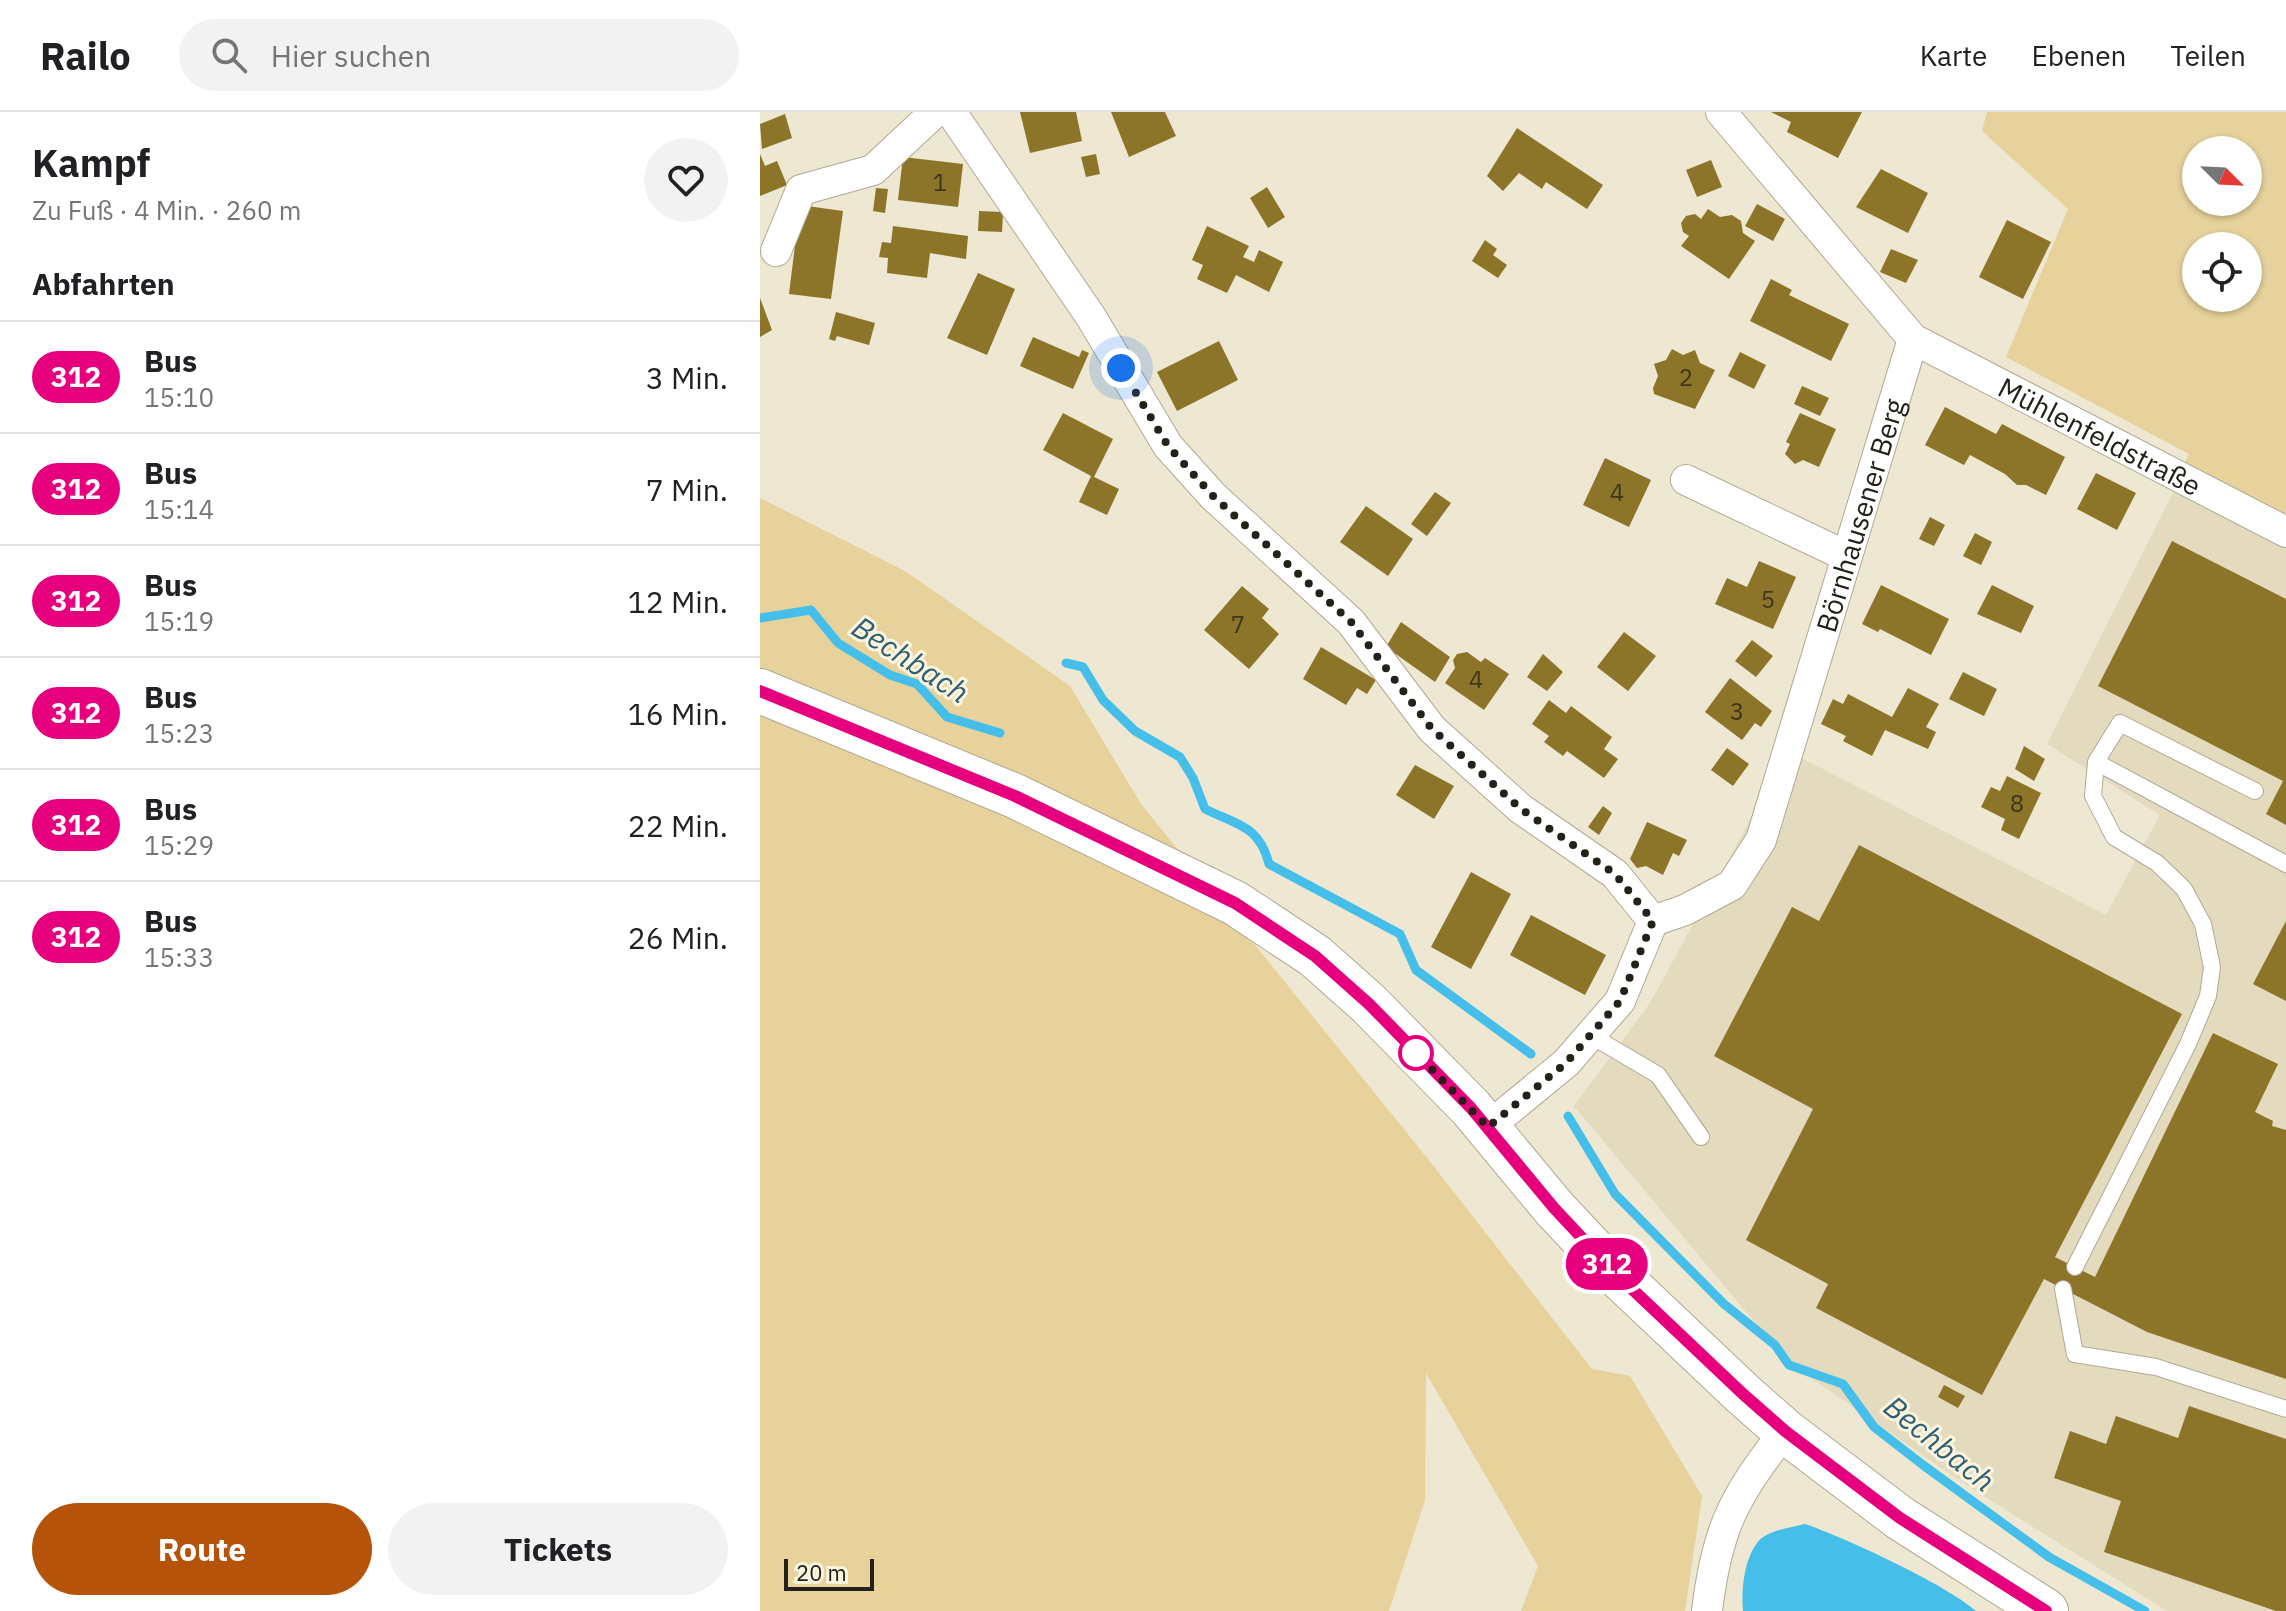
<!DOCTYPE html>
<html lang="de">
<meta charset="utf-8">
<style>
body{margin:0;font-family:"IBM Plex Sans",sans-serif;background:#f2f2f2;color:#202124;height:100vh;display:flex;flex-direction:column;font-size:30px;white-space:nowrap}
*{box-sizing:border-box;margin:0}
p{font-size:26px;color:#757577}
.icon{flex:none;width:44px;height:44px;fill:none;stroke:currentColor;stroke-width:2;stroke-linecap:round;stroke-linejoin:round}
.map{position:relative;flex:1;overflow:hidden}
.panel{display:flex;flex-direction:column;background:#fff;width:760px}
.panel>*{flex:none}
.badge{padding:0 16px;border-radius:26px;font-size:28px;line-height:52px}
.needle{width:52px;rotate:114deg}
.controls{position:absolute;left:1422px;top:24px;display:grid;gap:16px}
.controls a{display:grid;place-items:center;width:80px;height:80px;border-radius:50%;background:#fff;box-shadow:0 2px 6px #0004;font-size:40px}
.scale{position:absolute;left:24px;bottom:20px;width:90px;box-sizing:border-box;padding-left:8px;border:4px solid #232119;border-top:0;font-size:22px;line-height:28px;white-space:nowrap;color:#232119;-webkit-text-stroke:6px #fbf4de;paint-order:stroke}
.you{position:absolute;width:40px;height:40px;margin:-20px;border:6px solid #fff;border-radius:50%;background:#1a73e8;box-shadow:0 0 0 12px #1a73e833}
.map>.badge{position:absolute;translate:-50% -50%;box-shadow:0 0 0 4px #fff}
h2{padding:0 32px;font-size:30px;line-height:72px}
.round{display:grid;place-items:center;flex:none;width:84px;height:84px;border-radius:42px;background:#f2f2f2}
.overview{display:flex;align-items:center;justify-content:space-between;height:136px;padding:0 32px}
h1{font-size:38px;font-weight:800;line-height:60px}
.primary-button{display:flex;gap:16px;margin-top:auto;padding:16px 32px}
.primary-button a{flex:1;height:92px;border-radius:48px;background:#b45309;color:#fff;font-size:32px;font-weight:800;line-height:92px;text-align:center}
.primary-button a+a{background:#f2f2f2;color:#202124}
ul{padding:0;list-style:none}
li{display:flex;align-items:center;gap:24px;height:112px;padding:0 32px;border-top:2px solid #e0e0e0}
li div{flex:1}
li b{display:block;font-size:30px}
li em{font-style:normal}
li .badge{min-width:88px;font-weight:700;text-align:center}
header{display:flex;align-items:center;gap:48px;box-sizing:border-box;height:112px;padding:0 40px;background:#fff;border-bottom:2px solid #e0e0e0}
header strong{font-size:38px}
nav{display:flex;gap:44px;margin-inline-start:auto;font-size:28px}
.search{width:560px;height:72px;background:#f2f2f2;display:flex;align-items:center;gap:20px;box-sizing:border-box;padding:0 28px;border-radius:44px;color:#757577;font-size:30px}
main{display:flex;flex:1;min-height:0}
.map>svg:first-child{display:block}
.built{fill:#e4dabe}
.green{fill:#e6d29a;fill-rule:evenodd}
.water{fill:#45bfea}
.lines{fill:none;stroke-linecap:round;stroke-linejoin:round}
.stream{stroke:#45bfea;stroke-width:9}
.building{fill:#8c7429}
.lane-casing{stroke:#b0a994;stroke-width:18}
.street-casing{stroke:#b0a994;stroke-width:32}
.secondary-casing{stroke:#b0a994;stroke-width:46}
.lane{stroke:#fff;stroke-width:16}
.street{stroke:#fff;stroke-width:30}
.secondary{stroke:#fff;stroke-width:44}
.line-casing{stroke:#fff;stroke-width:18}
.line{stroke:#e6007e;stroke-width:12}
.walk{stroke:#232119;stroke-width:8;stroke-dasharray:0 14.4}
.stop-dot{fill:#fff;stroke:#e6007e;stroke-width:4}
.labels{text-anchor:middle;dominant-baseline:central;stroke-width:6;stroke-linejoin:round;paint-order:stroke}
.number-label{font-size:24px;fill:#3d361d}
.street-label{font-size:28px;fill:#232119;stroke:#fbf4de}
.water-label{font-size:30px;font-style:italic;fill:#2e5f72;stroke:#fbf4de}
</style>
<header>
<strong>Railo</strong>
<div class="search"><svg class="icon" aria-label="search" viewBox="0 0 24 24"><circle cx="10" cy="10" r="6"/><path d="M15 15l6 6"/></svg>Hier suchen</div>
<nav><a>Karte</a><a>Ebenen</a><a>Teilen</a></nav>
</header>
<main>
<section class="panel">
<div class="overview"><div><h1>Kampf</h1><p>Zu Fuß · 4 Min. · 260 m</p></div><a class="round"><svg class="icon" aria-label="heart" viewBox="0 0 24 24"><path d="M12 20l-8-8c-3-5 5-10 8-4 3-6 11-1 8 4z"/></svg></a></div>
<h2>Abfahrten</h2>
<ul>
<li><span class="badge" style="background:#e6007e;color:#fff">312</span><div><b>Bus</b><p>15:10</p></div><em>3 Min.</em></li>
<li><span class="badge" style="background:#e6007e;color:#fff">312</span><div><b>Bus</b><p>15:14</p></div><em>7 Min.</em></li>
<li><span class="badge" style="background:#e6007e;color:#fff">312</span><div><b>Bus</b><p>15:19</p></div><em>12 Min.</em></li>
<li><span class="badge" style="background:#e6007e;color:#fff">312</span><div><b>Bus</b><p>15:23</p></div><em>16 Min.</em></li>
<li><span class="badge" style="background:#e6007e;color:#fff">312</span><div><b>Bus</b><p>15:29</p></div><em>22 Min.</em></li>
<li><span class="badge" style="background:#e6007e;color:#fff">312</span><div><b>Bus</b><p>15:33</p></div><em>26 Min.</em></li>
</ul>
<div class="primary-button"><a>Route</a><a>Tickets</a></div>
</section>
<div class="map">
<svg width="1526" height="1499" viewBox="0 0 1526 1499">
<rect width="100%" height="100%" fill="#eee7d1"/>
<path class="built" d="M1416,375L1526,433V1499H1407L1200,1369L1027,1249L814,994L890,891L1028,639L1346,803L1400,703L1287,632Z"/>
<path class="green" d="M1227,0H1526V410L1423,355L1429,342L1246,245L1308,97L1222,19ZM1436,38H1488V90H1436ZM1436,134H1488V186H1436Z
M0,386L145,459L310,574L381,692L668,1047L832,1257L870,1264L942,1384L925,1499H761L778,1454L666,1261L665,1388L629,1499H0Z"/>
<path class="water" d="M1045,1412C1084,1425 1187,1473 1216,1499H983C981,1479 984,1448 997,1431C1007,1418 1030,1416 1045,1412Z"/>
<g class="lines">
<path class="stream" d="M0,506L51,498L78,531L130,563L157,572L187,605L240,621
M306,551L323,555L343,588L375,619L420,645L433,666L445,697C477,713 499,713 509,752L640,822L656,858L771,942
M808,1004L855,1082L964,1192L1015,1233L1029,1253L1083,1272L1114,1315L1163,1353L1289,1445L1385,1499"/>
</g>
<path class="building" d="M260,0H316L322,29L270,41Z
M351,0H405L416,24L369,45Z
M1011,0H1102L1078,46L1027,20L1031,10Z
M25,2L32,26L2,37L0,12Z
M757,16L843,73L827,97L786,70L782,77L759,61L743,79L727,64Z
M0,42L5,54L17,49L27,73L0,84Z
M336,42L340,62L326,65L321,45Z
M143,45L203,52L198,95L138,88Z
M951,48L962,75L937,85L926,58Z
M1121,57L1168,81L1148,121L1096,95Z
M507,75L525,105L508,116L490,86Z
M116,76L128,77L125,101L113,99Z
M997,92L1025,107L1013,129L985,114Z
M40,93L83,99L71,187L29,182Z
M948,97L960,105L972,103L981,109L983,121L995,129L969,167L921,134L929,124L923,120L921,111L926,104L935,102L941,107Z
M219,99L243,100L242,120L218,119Z
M1247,108L1291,130L1263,187L1219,165Z
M133,114L208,124L206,147L170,141L167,166L127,161L128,146L119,145L122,130L131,131Z
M447,114L489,134L483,145L494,150L499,138L523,150L509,180L476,163L467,181L437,167L443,153L432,148Z
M725,128L737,137L733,143L747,153L738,166L712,149Z
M1131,137L1158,148L1146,171L1120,160Z
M218,161L255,177L227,243L187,226Z
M1011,167L1032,178L1029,183L1089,212L1071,249L990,209Z
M0,186L12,218L0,225Z
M76,200L115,211L109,233L77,224L75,229L69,227Z
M273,225L319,245L322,238L329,241L313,277L260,254Z
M459,229L478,268L417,299L397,260Z
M912,237L923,243L935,238L940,251L955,258L935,297L894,282L893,276L898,264L894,252L906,248Z
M980,240L1006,253L994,277L968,264Z
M1042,274L1069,286L1060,304L1034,292Z
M1185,295L1236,322L1242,312L1305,345L1286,383L1266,373H1257L1245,362L1210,343L1204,353L1165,333Z
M303,301L353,327L334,365L359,377L347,403L319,390L331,364L283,338Z
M1040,301L1076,317L1059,355L1043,348L1035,352L1025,342L1030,332L1026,330Z
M845,346L891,368L869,415L823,393Z
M1336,361L1376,381L1357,418L1317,397Z
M675,380L691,391L667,424L651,412Z
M606,394L653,427L628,464L580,430Z
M1170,405L1185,413L1174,434L1159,427Z
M1215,421L1232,430L1221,453L1203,444Z
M1412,429L1526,487V713L1506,702L1523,669L1338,574Z
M999,449L1036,465L1013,517L955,492L967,466L987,475Z
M1121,473L1189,507L1171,543L1120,517L1118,520L1102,512Z
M1232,473L1274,494L1261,521L1217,502Z
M482,474L509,497L502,506L519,522L489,557L444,518Z
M641,510L690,545L675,570L626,535Z
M864,520L896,544L868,579L837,555Z
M992,528L1013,544L996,565L975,549Z
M561,535L616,568L607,582L597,576L586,593L543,567Z
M707,540L721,550L725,546L749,562L724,598L685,571L695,556L693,548L697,542Z
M783,542L803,560L787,579L767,565Z
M1203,560L1237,577L1224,604L1189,587Z
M970,566L1012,599L1001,615L995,611L982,628L945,600Z
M1148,576L1179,592L1166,615L1176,620L1168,637L1125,618L1112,644L1083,629L1086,624L1061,612L1073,587L1083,592L1088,582L1132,605Z
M789,588L806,601L811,594L852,625L844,637L858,647L844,666L807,639L803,644L784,630L789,624L772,612Z
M1264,634L1285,647L1274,669L1255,657Z
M967,636L989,652L973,674L951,658Z
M655,653L694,674L674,707L636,683Z
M1247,664L1281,681L1259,727L1241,718L1245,707L1221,695L1231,675L1240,679Z
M843,694L852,701L839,723L828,715Z
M887,710L927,728L919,744L913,741L903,763L886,754L877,756L870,747Z
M1099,733L1422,902L1295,1145L1335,1165L1453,921L1518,952L1495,1000L1513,1009L1512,1014L1526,1018V1267L1387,1220L1284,1167L1222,1283L1056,1196L1068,1172L986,1128L1053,997L954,944L1032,795L1059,809Z
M711,760L751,782L711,857L671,835Z
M771,803L846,843L825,883L750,843Z
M1526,809V889L1493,872Z
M1184,1273L1205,1284L1198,1296L1178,1285Z
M1429,1294L1526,1327V1499H1516L1344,1440L1361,1389L1294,1366L1310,1319L1346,1332L1356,1304L1418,1326Z"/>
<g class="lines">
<g class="lane-casing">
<path id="lane" d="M1336,650L1526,752
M830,923L898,963L941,1025
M1315,1155L1428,932L1448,884L1452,855L1443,812L1424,777L1397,751L1354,725L1333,684L1336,650L1360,611L1495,679
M1303,1177L1315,1242L1396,1255L1526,1297"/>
</g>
<g class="street-casing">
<g id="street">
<path d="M191,0L331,205L408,334L453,384L591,510L672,617L761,697L855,762L893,809L860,889L806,951L728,1015"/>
<path id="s1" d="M961,0L1153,227L1526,420"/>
<path d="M16,139L41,78L113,58L175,0"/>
<path d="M926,368L1086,444"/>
<path id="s2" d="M893,809L925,798L972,773L1001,728L1153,227"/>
<path d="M947,1499C957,1415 974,1385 1025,1319"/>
</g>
</g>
<g class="secondary-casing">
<path id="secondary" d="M0,579L255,684L475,791L555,844L609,892L711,996L794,1096L852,1158L983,1282L1025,1319L1140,1406L1286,1499"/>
</g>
<use href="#lane" class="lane"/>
<use href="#street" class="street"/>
<use href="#secondary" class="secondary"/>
</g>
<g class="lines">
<g class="line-casing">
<path id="line" d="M0,579L255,684L475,791L555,844L609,892L711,996L794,1096L852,1158L983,1282L1025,1319L1140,1406L1286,1499"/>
</g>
<use href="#line" class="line"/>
<path class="walk" d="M361,256L408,334L453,384L591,510L672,617L761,697L855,762L893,809L860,889L806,951L728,1015L656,941"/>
</g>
<circle class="stop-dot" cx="656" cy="941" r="16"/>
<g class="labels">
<g class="number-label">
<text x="180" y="70">1</text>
<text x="926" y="265">2</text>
<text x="857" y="380">4</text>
<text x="1008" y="487">5</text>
<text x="478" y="512">7</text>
<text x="716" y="567">4</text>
<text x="977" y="599">3</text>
<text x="1257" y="691">8</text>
</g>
<g class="street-label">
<text stroke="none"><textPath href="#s1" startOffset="508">Mühlenfeldstraße</textPath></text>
<text stroke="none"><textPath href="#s2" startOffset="480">Börnhausener Berg</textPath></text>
</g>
<g class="water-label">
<text transform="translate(151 547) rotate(33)">Bechbach</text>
<text transform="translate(1180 1331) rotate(39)">Bechbach</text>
</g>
</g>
</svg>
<div class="controls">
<a><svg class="needle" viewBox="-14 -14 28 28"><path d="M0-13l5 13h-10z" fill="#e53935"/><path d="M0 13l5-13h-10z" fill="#757577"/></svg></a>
<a><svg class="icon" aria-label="locate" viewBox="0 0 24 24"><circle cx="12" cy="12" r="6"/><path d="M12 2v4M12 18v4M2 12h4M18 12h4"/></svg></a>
</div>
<div class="scale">20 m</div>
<div class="you" style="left:361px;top:256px"></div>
<b class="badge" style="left:847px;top:1152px;background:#e6007e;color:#fff">312</b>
</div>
</main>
